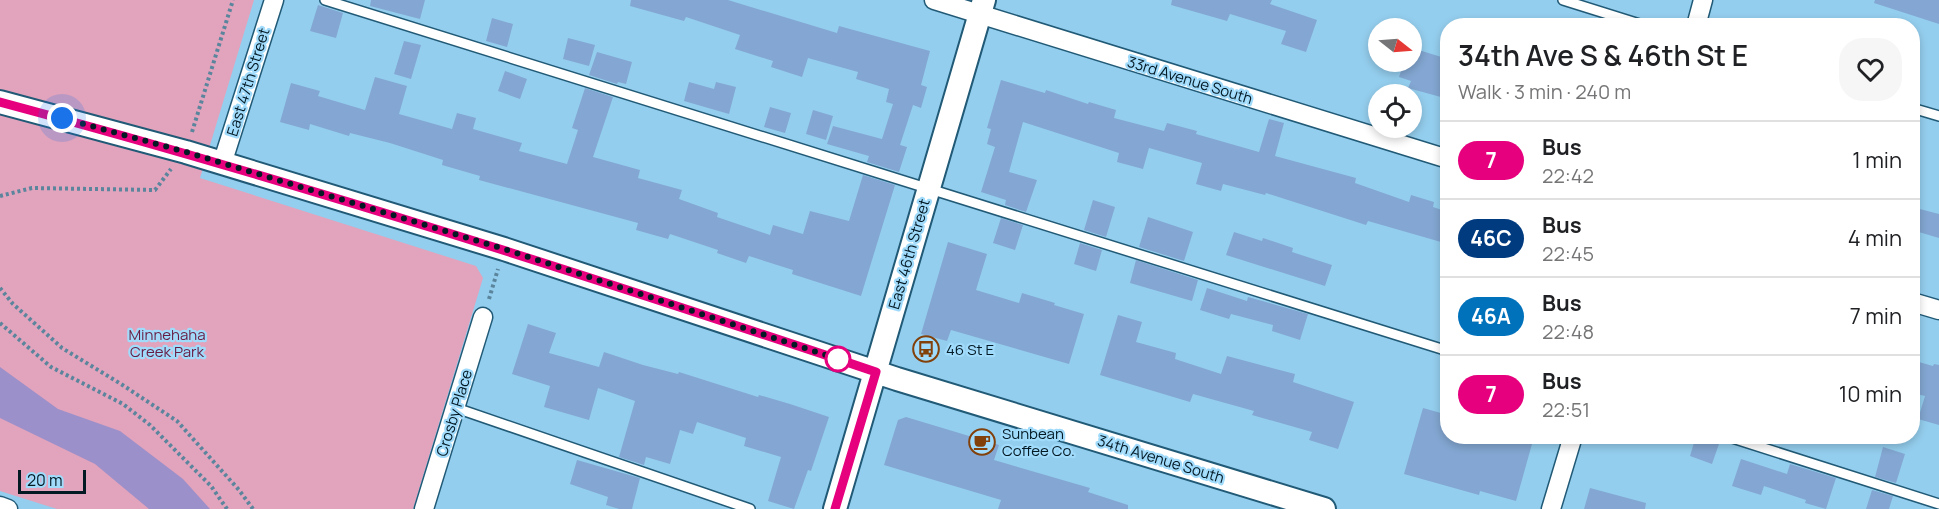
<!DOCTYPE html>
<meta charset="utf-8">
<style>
body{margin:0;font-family:Manrope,sans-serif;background:#f6f6f6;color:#202124;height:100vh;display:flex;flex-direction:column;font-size:22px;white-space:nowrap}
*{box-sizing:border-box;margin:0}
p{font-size:20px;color:#757577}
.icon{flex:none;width:33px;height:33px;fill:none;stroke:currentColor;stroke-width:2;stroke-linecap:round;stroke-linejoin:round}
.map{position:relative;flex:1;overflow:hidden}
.drawer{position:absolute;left:1440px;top:18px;width:480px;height:426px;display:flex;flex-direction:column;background:#fff;border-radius:24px;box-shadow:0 3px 9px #0003}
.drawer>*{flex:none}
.badge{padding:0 12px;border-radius:20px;font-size:21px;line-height:39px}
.needle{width:39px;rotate:107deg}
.fabs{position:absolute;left:1368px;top:18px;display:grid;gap:12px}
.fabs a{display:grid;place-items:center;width:54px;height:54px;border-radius:50%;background:#fff;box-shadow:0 3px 9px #0003;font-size:30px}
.scale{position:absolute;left:18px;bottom:15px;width:68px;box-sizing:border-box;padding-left:6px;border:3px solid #031924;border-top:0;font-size:16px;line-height:21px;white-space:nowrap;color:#031924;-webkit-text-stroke:4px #a1dbfb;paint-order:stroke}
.you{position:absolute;width:30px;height:30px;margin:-15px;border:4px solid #fff;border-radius:50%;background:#1a73e8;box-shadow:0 0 0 9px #1a73e833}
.map>.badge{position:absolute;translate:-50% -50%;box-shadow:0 0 0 3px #fff}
.round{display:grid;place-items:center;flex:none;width:63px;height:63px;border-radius:24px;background:#f6f6f6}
.headline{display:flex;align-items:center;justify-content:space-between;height:102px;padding:0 18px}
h1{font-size:28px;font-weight:600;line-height:45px}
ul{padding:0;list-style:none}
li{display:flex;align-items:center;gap:18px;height:78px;padding:0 18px;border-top:2px solid #e0e0e0}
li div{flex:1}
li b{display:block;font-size:22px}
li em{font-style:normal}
li .badge{min-width:66px;font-weight:700;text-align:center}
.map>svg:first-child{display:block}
.green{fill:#e2a3bc}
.water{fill:#9c90ca}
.building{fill:#83a7d2}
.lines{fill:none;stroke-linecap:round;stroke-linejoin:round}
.service-casing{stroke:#215a76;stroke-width:12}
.minor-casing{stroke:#215a76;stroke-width:21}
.tertiary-casing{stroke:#215a76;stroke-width:26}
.path{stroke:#5a859d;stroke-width:4;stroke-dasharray:3 3;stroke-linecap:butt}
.service{stroke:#fff;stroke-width:9}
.minor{stroke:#fff;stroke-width:18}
.tertiary{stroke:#fff;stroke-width:22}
.line-casing{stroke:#fff;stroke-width:14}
.line{stroke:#e6007e;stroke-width:9}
.walk{stroke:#031924;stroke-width:6;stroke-dasharray:0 10.8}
.stop-dot{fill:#fff;stroke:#e6007e;stroke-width:3}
.labels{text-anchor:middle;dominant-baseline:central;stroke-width:4.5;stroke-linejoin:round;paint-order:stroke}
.street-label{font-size:15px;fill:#031924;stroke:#a1dbfb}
.park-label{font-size:15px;fill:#691c43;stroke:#a1dbfb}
.poi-label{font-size:15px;fill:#031924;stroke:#a1dbfb;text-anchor:start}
</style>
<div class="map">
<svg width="1939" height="509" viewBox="0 0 1939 509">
<rect width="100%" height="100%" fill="#94ceee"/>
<path class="green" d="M0,0H254L200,178L476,266L483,278L413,509H57L0,491Z"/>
<path class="water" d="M0,367L58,409L120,431L183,479L210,509H149L95,464L0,418Z"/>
<path class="building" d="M371,0H425L420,19L370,6Z
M631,0H728L837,33L839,26L930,51L921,85L927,87L921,108L913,105L900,145L907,147L899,172L867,162L869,156L827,144L833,126L882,139L893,104L886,102L889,89L856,79L858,72L808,58L802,77L771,67L773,61L735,49L740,35L686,17L684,21L630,6Z
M1172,0H1272L1270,4L1317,20L1306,52L1281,44L1286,31L1230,14L1227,21L1171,5Z
M1875,0H1939V24L1874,3Z
M318,5L343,13L336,38L310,31Z
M492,18L513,24L507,47L486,41Z
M568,38L595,45L589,66L563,59Z
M404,41L421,45L411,79L394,74Z
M1412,48L1448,59V99L1408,88L1411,81L1399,77L1404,62H1412Z
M597,52L632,62L626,84L618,82L617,84L589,75Z
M505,71L527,79L520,99L498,91Z
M375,77L407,86L399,114L452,129L457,113L476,118L473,129L522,143L519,151L567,164L578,130L572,128L585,88L613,97L593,157L640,170L638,178L682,190L679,199L718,213L717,217L770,235L773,225L803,234L810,211L849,221L863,175L895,185L861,296L792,274L793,270L749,256L746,263L717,253L718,250L670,234L668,239L636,230L638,223L479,180L480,176L442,165L443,160L390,143L350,133L349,136L310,124L309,130L280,122L291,83L320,91L318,96L365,110Z
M1001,80L1045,93L1046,90L1088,104L1089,102L1116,110L1114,118L1164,131L1167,123L1197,131L1196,134L1259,152L1269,119L1284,123L1275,156L1356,178L1355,183L1409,202L1411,195L1434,202L1433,207L1448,212V244L1368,221L1366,225L1266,193L1265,195L1223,184L1221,191L1196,184L1202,163L1149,148L1143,169L1117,162L1119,153L1023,122L1009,172L1037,180L1026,212L1005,205L1006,200L981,192L995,147L987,144L991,129L987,128Z
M689,82L714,89L716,82L736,87L729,114L684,101Z
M770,107L791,113L785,133L764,127Z
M813,110L833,116L826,140L806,134Z
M1093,200L1115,207L1106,237L1084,230Z
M1912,207L1939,214V238L1912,230Z
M1148,217L1193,232L1184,261L1139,247Z
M1001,218L1023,225L1015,250L993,243Z
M1234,232L1262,241L1263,238L1293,248L1292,252L1332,265L1325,286L1226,255Z
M948,242L987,254L976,290L1019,303L1022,293L1055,303L1054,305L1084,314L1069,364L951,330L947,341L921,334Z
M1080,243L1102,250L1096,271L1074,264Z
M1136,260L1198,280L1192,301L1130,283Z
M1207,288L1247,301L1248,297L1308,314L1300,340L1272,331L1273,325L1231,314L1229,319L1200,310Z
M1118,315L1142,322L1136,342L1176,353L1175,359L1221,374L1227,356L1295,374L1293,382L1354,402L1338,449L1309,440L1312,432L1252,415L1254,411L1193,394L1190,402L1100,375Z
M528,324L556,333L549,353L599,367L604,352L643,365L678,374L679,372L758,397L759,395L790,404L829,417L811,471L808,470L794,509L768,501L781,457L744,446L746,438L697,422L693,434L680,430L670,464L646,457L644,465L619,457L635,401L598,388L589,420L544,407L550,386L512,374Z
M1912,360L1933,366L1934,364L1939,365V425L1918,419L1925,396L1912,393Z
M1423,408L1448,415V436H1507L1532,444L1516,501L1480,491L1479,495L1404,474Z
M906,417L999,445L994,460L1090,488L1088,492L1128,505V509H998L1001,500L884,465L898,420Z
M1696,436H1709L1720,441L1712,464L1690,456Z
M1883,447L1905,454L1896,483L1875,477Z
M1741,459L1787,474L1790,464L1836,478L1826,509L1805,503L1806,500L1764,486L1761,495L1732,486Z
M577,460L640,478L632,509H619L606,505L608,497L570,484Z
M1590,488L1646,503L1645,509H1584Z
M1872,490L1893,496L1889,509H1866Z"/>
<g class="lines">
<g class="service-casing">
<path id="service" d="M325,0L1448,351
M1563,0L1646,26
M1912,108L1939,116
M456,408L750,509
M1726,436L1939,504"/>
</g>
<g class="minor-casing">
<path id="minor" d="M934,0L1448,159
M1696,26L1703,0
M222,164L274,0
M1912,302L1939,310
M0,506L8,509
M424,509L483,317
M1551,509L1573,436"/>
</g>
<g class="tertiary-casing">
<path id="tertiary" d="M0,102L186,152L504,249L897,379L1324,509
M835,509L984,0"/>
</g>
<path class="path" d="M192,132L233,0
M0,196L32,188L155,190L171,169
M0,288L13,304L62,348L121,384L177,421L239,490L253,509
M489,299L498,269
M0,323L51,367L123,404L150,425L211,486L227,509"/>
<use href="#service" class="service"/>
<use href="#minor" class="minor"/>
<use href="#tertiary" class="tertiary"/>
</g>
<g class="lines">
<g class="line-casing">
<path id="line" d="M0,102C295,181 586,275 876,372L835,509"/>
</g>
<use href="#line" class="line"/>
<path class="walk" d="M62,118L186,152L504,249L838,359"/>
</g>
<defs>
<g id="bus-ring" transform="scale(1.35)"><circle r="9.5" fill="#a1dbfb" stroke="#82410b" stroke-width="1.5"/><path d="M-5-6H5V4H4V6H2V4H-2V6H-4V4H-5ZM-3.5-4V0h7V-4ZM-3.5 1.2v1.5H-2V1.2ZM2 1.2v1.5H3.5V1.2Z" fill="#82410b"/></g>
<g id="cafe-ring" transform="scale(1.35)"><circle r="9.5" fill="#a1dbfb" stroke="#82410b" stroke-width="1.5"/><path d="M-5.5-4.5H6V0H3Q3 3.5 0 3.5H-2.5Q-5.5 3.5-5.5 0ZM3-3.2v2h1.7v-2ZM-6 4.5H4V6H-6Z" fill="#82410b"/></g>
</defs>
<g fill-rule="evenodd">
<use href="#bus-ring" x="926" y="349"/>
<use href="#cafe-ring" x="982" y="442"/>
</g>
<circle class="stop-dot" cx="838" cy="359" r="12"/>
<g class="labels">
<g class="street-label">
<text transform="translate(1190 80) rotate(17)">33rd Avenue South</text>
<text transform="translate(248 82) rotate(-73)">East 47th Street</text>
<text transform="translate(909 254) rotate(-74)">East 46th Street</text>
<text transform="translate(454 413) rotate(-73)">Crosby Place</text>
<text transform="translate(1161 459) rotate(17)">34th Avenue South</text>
</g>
<g class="park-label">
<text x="167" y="334">Minnehaha<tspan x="167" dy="17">Creek Park</tspan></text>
</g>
<g class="poi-label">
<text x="946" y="349">46 St E</text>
<text x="1002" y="433">Sunbean<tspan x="1002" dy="17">Coffee Co.</tspan></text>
</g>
</g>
</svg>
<div class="fabs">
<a><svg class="needle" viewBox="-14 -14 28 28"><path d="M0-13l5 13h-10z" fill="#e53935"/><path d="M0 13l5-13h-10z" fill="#757577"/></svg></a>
<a><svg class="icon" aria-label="locate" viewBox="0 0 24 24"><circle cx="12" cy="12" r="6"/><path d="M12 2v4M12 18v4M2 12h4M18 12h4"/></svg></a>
</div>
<div class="scale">20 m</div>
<div class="you" style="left:62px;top:118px"></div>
<section class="drawer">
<div class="headline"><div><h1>34th Ave S &amp; 46th St E</h1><p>Walk · 3 min · 240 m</p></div><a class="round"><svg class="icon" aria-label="heart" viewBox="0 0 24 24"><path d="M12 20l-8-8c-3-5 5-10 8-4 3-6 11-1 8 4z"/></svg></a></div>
<ul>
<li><span class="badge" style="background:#e6007e;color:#fff">7</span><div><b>Bus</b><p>22:42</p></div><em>1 min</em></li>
<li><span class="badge" style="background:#003b80;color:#fff">46C</span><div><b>Bus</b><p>22:45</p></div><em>4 min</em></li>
<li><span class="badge" style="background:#0072bc;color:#fff">46A</span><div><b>Bus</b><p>22:48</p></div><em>7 min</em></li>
<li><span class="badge" style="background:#e6007e;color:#fff">7</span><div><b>Bus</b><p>22:51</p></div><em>10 min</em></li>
</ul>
</section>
</div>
